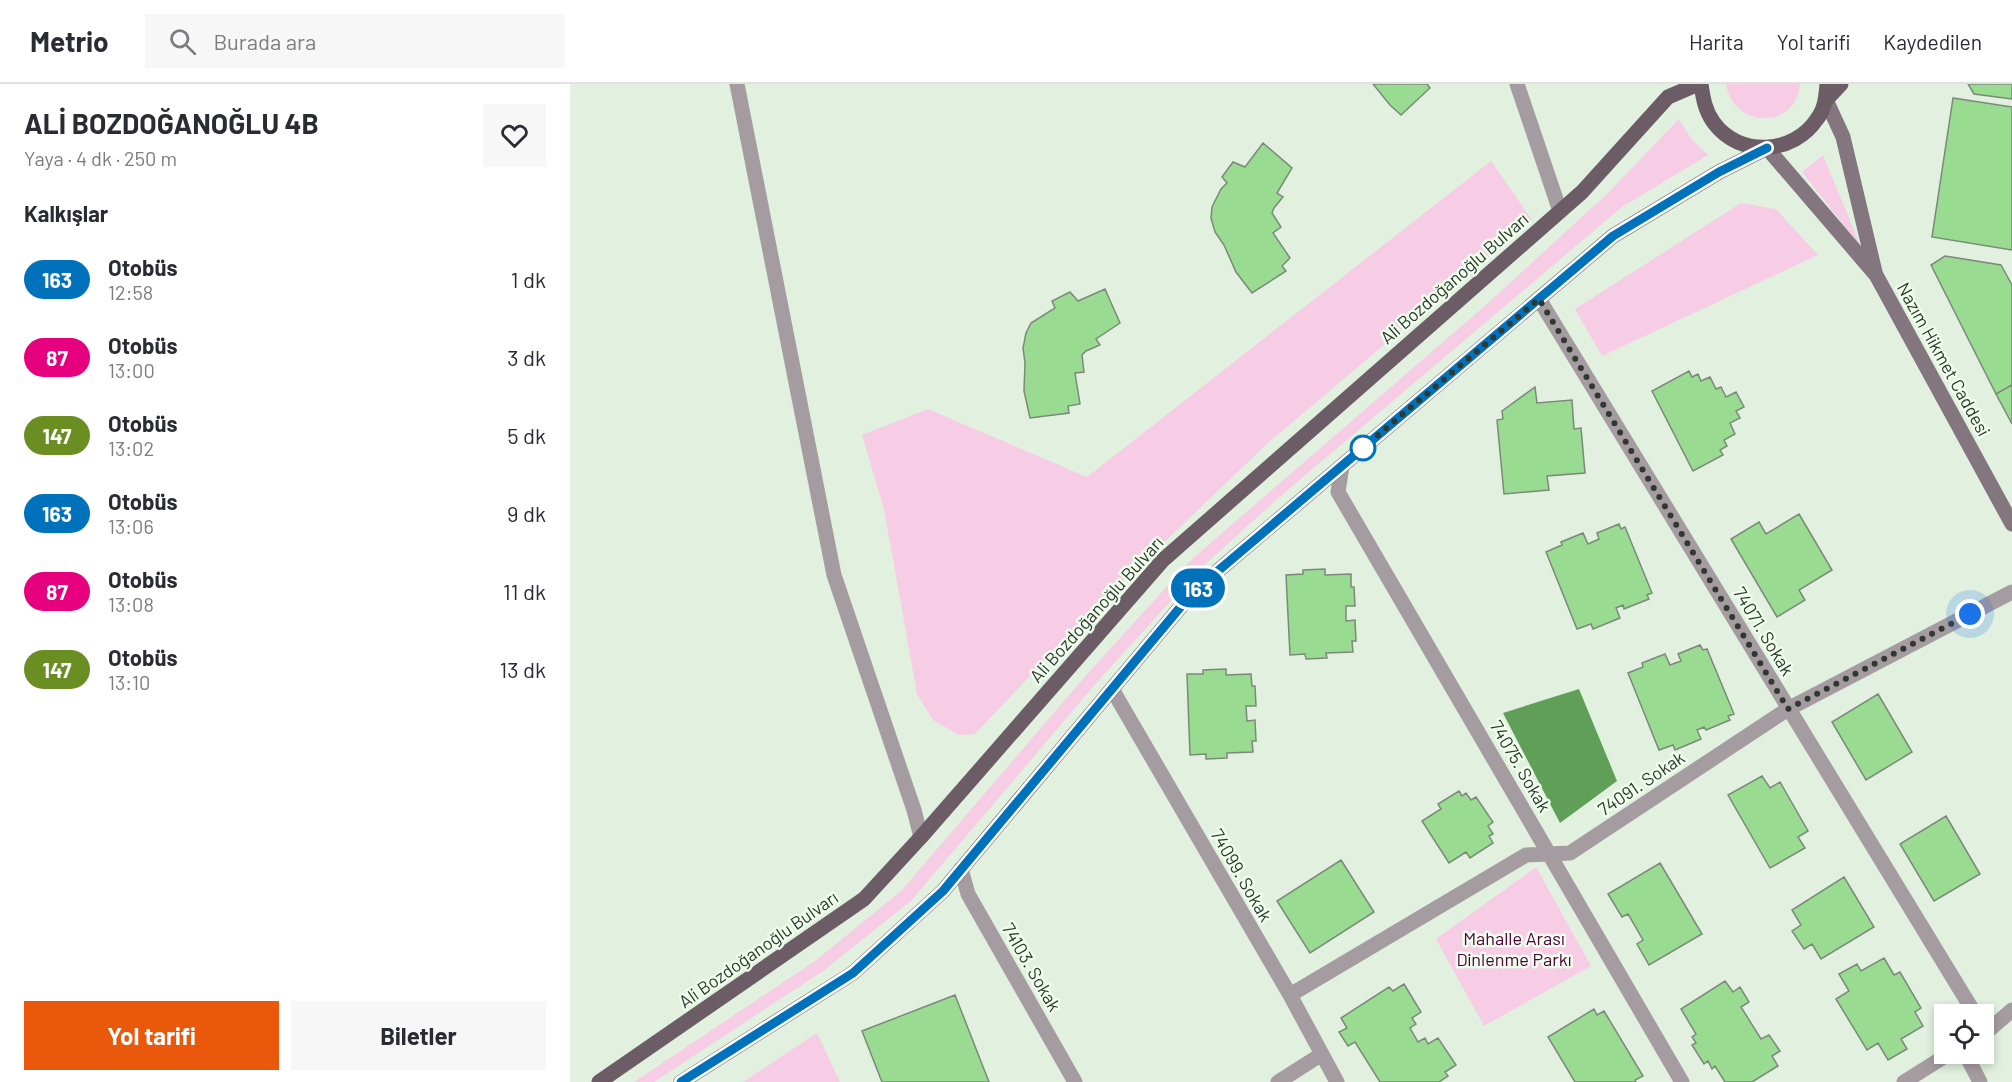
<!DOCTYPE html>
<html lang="tr">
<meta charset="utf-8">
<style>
body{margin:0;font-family:Barlow,sans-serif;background:#f7f7f7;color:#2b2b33;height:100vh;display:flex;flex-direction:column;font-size:22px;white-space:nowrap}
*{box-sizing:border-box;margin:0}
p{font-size:20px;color:#7c7c81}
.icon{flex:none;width:33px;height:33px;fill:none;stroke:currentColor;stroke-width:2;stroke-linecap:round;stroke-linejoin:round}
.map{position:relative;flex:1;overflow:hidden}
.side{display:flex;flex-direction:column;background:#fff;width:570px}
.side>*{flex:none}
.badge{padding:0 12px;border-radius:20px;font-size:21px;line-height:39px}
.tools{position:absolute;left:1364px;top:920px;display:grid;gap:12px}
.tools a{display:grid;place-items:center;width:60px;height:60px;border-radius:0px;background:#fff;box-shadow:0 3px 9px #0003;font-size:30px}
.you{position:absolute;width:30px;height:30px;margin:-15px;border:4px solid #fff;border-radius:50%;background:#1a73e8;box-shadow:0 0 0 9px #1a73e833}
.map>.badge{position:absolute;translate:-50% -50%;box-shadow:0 0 0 3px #fff}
h2{padding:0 24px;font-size:22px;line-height:54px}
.round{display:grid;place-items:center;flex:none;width:63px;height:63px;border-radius:0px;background:#f7f7f7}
.head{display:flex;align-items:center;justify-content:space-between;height:102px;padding:0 24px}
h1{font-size:28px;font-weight:700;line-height:45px}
.action{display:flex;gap:12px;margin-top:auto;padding:12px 24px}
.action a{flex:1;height:69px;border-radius:0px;background:#ea580c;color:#fff;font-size:24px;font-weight:700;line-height:69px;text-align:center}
.action a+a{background:#f7f7f7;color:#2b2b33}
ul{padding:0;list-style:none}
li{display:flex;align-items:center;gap:18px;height:78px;padding:0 24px}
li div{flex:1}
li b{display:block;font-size:22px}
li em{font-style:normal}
li .badge{min-width:66px;font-weight:700;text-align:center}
header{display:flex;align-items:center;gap:36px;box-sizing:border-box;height:84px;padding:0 30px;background:#fff;border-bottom:2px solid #e1e1e2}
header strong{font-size:28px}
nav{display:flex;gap:33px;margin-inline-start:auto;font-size:21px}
.search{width:420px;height:54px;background:#f7f7f7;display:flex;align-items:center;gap:15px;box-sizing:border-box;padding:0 21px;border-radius:0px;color:#7c7c81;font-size:22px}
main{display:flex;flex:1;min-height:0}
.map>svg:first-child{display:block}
.green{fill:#f7cde6}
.water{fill:#5f9f58}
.building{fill:#98db91;stroke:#7c897a;stroke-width:1.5}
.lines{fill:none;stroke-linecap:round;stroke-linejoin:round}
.minor{stroke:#a59ca1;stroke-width:15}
.secondary{stroke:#83767e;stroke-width:15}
.primary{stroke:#6b5c65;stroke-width:15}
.line-casing{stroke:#fff;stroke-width:14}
.line{stroke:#0072bc;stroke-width:9}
.walk{stroke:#313731;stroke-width:6;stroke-dasharray:0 10.8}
.stop-dot{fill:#fff;stroke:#0072bc;stroke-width:3}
.labels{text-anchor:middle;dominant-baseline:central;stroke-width:5;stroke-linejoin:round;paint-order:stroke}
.street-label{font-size:18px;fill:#313731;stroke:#eefdec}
.park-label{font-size:18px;fill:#4e013b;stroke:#eefdec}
</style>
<header>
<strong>Metrio</strong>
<div class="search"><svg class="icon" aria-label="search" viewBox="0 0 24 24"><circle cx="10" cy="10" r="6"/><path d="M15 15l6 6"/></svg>Burada ara</div>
<nav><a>Harita</a><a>Yol tarifi</a><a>Kaydedilen</a></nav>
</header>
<main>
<section class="side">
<div class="head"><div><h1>ALİ BOZDOĞANOĞLU 4B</h1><p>Yaya · 4 dk · 250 m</p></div><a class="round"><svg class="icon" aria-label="heart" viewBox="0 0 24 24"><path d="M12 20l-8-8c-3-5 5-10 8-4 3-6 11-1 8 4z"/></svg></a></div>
<h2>Kalkışlar</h2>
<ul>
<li><span class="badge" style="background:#0072bc;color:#fff">163</span><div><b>Otobüs</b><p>12:58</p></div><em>1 dk</em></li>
<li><span class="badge" style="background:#e6007e;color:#fff">87</span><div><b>Otobüs</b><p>13:00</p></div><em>3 dk</em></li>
<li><span class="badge" style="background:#6b8e23;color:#fff">147</span><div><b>Otobüs</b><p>13:02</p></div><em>5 dk</em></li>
<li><span class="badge" style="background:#0072bc;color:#fff">163</span><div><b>Otobüs</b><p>13:06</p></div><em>9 dk</em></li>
<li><span class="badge" style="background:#e6007e;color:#fff">87</span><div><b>Otobüs</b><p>13:08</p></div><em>11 dk</em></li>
<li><span class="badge" style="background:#6b8e23;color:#fff">147</span><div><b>Otobüs</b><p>13:10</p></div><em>13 dk</em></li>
</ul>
<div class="action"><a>Yol tarifi</a><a>Biletler</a></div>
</section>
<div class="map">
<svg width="1442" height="998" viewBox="0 0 1442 998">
<rect width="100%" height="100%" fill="#e1f0df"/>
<path class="green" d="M1156,0H1230C1227,45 1164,46 1156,0Z
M1109,35L1122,56L1138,71L1052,123L713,410L630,485L529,596L341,817L253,887L84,998H64L245,877L331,807L519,588L622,475L917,220L1038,109Z
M1253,71L1291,163L1232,88Z
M921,77L962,136L698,359L519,530L405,650L389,651L363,636L347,610L314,425L292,351L358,325L517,393Z
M1171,119L1206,125L1248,171L1032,272L1005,225Z
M966,783L1021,882L914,942L866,855Z
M247,949L270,998H173Z"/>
<path class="water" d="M1009,605L1047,697L990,739L933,629Z"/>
<path class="building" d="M803,0H857L860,4L831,31L820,21Z
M1398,0H1442V15L1404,10Z
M1383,14L1442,23V166L1362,153Z
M693,59L722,84L707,109L713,113L704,124L702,129L711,143L703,149L720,174L712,182L716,187L682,209L666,188L654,161L645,148L641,134L642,123L651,105L657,99L652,93L663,78L675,83Z
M1375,172L1431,181L1442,201V301L1426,310L1361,181Z
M535,205L550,239L526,255L530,261L516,267L512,271L514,288L505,289L510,320L498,322L499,329L460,334L454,307L455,279L453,264L456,249L461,239L485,224L482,217L500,208L508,217Z
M1119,287L1122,293L1128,290L1131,297L1140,293L1146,305L1151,303L1156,313L1166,308L1174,323L1166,327L1170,334L1160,339L1165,350L1154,356L1157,362L1150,366L1153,371L1123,387L1082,307Z
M1442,301V340L1426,310Z
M965,303L967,319L1002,316L1004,345L1011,344L1015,389L977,392L979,406L934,410L927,336L933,335L932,327Z
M1229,430L1262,486L1229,506L1235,516L1207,533L1161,455L1189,438L1196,450Z
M1049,440L1051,445L1055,443L1082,509L1077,511L1079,515L1054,525L1053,521L1046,524L1050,534L1023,545L1021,540L1007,545L976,468L992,461L991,458L1013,449L1018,460L1029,455L1027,449Z
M755,485V491L781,490V503H784L785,522H776V537L785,536L786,557H782L783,568L756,569L757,574L736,575L735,570L720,571L716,491L733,490V486Z
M1130,561L1133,566L1137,565L1164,630L1158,632L1160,636L1136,646L1134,643L1127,646L1131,655L1105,666L1103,661L1089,666L1058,589L1073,583L1072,579L1095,570L1100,581L1111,577L1108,570Z
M656,585V591L681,590L682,602H685L686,622H676L677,637L685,636L686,657H682L683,668L657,669V674L636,675V670L620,671L617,590H633V586Z
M1308,610L1342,668L1296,696L1262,638Z
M1192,692L1200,704L1210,698L1238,747L1228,753L1235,764L1200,784L1158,711Z
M889,707L892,712L896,709L901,716L906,713L923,738L918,742L923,750L919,752L923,759L900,774L896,768L879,779L852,737L871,725L868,720Z
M1376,732L1410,790L1364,817L1330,760Z
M771,776L804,828L740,869L707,817Z
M1090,779L1132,850L1079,881L1067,860L1073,856L1058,830L1052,833L1038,810Z
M1274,793L1304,843L1251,875L1242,860L1234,865L1222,847L1231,841L1222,826Z
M1314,874L1324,891L1330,888L1351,924L1345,928L1353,942L1331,955L1337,965L1318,976L1308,959L1297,966L1266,915L1279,907L1269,890L1287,880L1291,887Z
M1155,897L1163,908L1170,903L1179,918L1171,923L1191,955L1199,951L1210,967L1202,972L1208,982L1182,998H1155L1145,982L1142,985L1138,977L1134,980L1122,961L1126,959L1122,953L1126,950L1111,925Z
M834,900L851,928L842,934L846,940L840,944L848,958L855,954L858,960L868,954L886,981L875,988L878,992L869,998H810L785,958L778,962L769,948L777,944L771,934L819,903L823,907Z
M385,911L419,998H312L292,947Z
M1024,925L1027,931L1034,927L1073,992L1065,996L1066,998H1005L978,953Z"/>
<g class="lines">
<path class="minor" d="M167,0L264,491L344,726L351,753
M947,0L990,127
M969,215L1405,930
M772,382L768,408L1112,998
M542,605L720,911L767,998
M391,785L398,810L505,998
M720,911L956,771L1000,769L1218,625L1442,508
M1413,951L1442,926
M1395,969L1410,998
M708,998L752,970
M1334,998L1380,969"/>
<path class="secondary" d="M1256,16L1273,53L1305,188
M1197,64L1306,191L1442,440"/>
<path class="primary" d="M1131,0C1133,14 1135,27 1144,39C1170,74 1224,70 1247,35C1255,25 1256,12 1257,0
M1256,16L1271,0
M29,998L294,815L351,753L593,476L1012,108L1098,13L1128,0
M111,998L283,889L373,807L623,508L1043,152L1149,88L1197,64"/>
</g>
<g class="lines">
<g class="line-casing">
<path id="line" d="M111,998L283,889L373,807L623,508L1043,152L1149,88L1197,64"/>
</g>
<use href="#line" class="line"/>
<path class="walk" d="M793,364L788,368L969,215L1218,625L1400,530"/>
</g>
<circle class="stop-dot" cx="793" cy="364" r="12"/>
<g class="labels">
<g class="street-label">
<text transform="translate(884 194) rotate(-41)">Ali Bozdoğanoğlu Bulvarı</text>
<text transform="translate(1374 275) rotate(61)">Nazım Hikmet Caddesi</text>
<text transform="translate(526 525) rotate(-48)">Ali Bozdoğanoğlu Bulvarı</text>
<text transform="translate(1194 547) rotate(59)">74071. Sokak</text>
<text transform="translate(951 682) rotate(60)">74075. Sokak</text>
<text transform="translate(1071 699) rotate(-34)">74091. Sokak</text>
<text transform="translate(672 791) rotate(60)">74099. Sokak</text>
<text transform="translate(188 865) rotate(-35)">Ali Bozdoğanoğlu Bulvarı</text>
<text transform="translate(462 883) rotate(60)">74103. Sokak</text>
</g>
<g class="park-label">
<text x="944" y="854">Mahalle Arası<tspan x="944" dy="21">Dinlenme Parkı</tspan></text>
</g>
</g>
</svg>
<div class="tools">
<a><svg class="icon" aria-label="locate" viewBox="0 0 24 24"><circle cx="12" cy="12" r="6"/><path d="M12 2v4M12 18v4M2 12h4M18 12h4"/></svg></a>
</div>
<div class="you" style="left:1400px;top:530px"></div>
<b class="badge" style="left:628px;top:504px;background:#0072bc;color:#fff">163</b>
</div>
</main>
